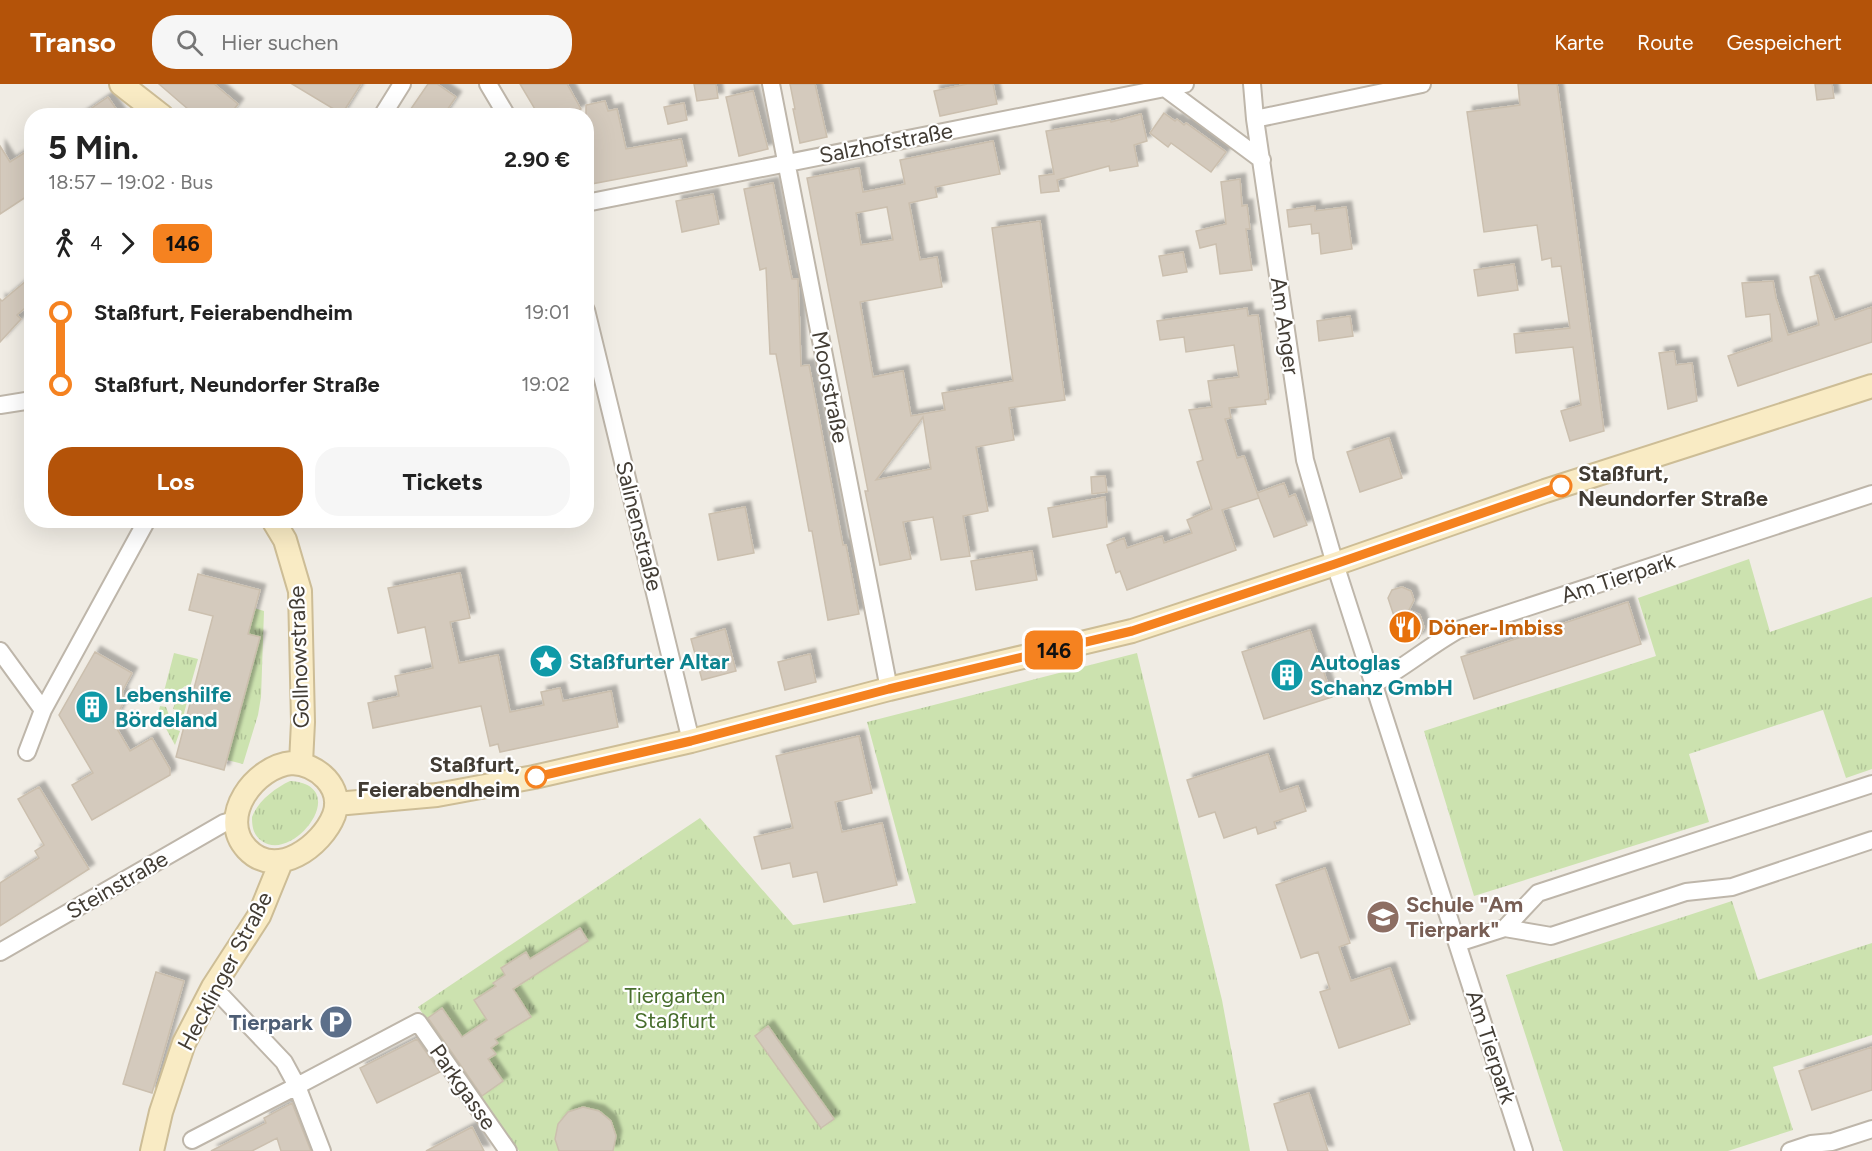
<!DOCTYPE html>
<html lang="de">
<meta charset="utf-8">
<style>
body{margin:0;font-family:Figtree,sans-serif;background:#f6f6f6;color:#222;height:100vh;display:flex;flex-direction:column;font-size:22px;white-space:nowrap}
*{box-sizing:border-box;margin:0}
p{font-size:20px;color:#767676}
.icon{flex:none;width:33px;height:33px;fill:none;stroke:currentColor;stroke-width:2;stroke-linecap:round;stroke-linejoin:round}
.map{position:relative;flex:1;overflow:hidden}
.sheet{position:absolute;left:24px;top:24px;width:570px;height:420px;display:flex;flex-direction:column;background:#fff;border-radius:24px;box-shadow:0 6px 24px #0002}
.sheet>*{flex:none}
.badge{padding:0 12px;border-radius:9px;font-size:21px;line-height:39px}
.map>.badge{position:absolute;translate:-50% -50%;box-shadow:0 0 0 3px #fff}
.legs{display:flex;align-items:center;gap:9px;height:66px;padding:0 24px;font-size:20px}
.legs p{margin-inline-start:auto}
.head{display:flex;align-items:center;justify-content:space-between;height:102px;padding:0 24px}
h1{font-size:33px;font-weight:700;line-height:45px}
.button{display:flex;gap:12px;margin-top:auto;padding:12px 24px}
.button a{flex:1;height:69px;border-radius:24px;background:#b45309;color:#fff;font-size:24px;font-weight:700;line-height:69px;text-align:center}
.button a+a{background:#f6f6f6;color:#222}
ul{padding:0 24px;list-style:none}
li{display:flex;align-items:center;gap:21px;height:72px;font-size:22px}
li i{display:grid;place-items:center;width:9px;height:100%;margin:0 8px;background:currentColor}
li i::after{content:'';width:15px;height:15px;margin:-8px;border:4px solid;border-radius:50%;background:#fff}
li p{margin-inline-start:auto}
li:first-child i{background:linear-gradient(#0000 50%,currentColor 0)}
li:last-child i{background:linear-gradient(currentColor 50%,#0000 0)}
header{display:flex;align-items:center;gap:36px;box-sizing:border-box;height:84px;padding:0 30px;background:#b45309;color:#fff}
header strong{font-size:28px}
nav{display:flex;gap:33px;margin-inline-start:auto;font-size:21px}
.search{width:420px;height:54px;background:#f6f6f6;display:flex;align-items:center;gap:15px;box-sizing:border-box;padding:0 21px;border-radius:24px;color:#767676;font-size:22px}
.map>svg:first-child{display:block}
.grass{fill:url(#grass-tufts)}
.building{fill:#d4cabd;stroke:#cbbfae;stroke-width:1.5;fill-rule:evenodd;filter:url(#shadow)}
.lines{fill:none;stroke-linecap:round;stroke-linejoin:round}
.minor-casing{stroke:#beb6aa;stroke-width:20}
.secondary-casing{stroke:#cdbd96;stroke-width:26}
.minor{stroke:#fff;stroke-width:16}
.secondary{stroke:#f9ebc4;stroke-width:22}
.line-1-casing{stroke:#fff;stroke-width:14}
.line-1{stroke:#f58220;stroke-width:9}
.stop-1-dot{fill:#fff;stroke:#f58220;stroke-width:3}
.labels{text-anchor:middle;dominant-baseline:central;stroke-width:4.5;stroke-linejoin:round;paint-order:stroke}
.street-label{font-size:22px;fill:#423c34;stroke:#fff}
.stop-label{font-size:22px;font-weight:bold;fill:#423c34;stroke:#fff;text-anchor:start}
.food-label{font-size:22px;font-weight:bold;fill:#c56008;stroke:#fff;text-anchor:start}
.culture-label{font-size:22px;font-weight:bold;fill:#0d838f;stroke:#fff;text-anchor:start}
.education-label{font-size:22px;font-weight:bold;fill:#785e54;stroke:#fff;text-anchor:start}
.park-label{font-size:22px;fill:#486e2d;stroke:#fff}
.service-label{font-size:22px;font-weight:bold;fill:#4e5e75;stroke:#fff;text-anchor:end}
</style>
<header>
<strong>Transo</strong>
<div class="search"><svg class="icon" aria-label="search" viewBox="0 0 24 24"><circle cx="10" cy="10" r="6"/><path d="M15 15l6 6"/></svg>Hier suchen</div>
<nav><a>Karte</a><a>Route</a><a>Gespeichert</a></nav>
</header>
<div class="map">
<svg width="1872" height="1067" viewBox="0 0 1872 1067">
<defs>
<pattern id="grass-tufts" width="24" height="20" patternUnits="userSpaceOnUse" patternTransform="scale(1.5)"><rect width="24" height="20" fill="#cce2af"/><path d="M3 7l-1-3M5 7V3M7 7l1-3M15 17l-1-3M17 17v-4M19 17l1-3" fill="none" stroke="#b0c397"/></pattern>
<filter id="shadow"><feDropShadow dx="5.5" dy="-5.5" stdDeviation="1.5" flood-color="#0004"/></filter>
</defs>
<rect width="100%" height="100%" fill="#f0ece4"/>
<path class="grass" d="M1749,475L1770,548L1872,513V685L1846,694L1823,626L1689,670L1709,738L1474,812L1424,647L1656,572L1638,514Z
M254,524L264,527L261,613L258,631L243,680L227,676L260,554L248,550Z
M174,569L198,575L190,603L185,602L167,617L162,615Z
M1137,569L1222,916L1250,1067H519L418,923L700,734L793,841L916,819L867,638Z
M186,611H189L181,640L178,639L182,627L173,625L175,619L183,621Z
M160,622L166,623L174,645L180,647L175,661L158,630Z
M290,697C354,701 293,780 262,757C253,751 252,742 252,733C258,717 275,704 290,697Z
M1732,817L1758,896L1872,859V951L1773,983L1793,1046L1728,1067H1563L1506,891Z"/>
<path class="building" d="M159,0H214L238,20L229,32H196Z
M292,0H361L342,30Z
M428,0H437L456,13L443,32H406Z
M520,0H567L581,25L570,32H539Z
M694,0H716L718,14L697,17Z
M790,0H815L827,53L800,59L793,25H795Z
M967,0H993L997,20L940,32L934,7Z
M1518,0H1557L1604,347L1570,357L1561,327L1581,321L1573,263L1516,269L1514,250L1570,244L1561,182L1552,183L1551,174L1542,176L1537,141L1484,148L1467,28L1520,21Z
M1815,0H1832L1834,14L1817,16Z
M753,7L768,65L739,72L726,13Z
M108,13L121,32H80Z
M605,17L608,27L617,25L626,65L681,55L687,82L586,101V21Z
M684,19L687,36L668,40L664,23Z
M1164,29L1175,37L1177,35L1184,41L1186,39L1226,68L1211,88L1171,59L1168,63L1150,49Z
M1141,30L1147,57L1134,61L1138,82L1110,87L1109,82L1057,96L1059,107L1041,109L1039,92L1054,90L1046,47L1110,36L1111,38Z
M993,57L1000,90L935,103L937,113L909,119L920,176L937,173L942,203L860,218L873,293L903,287L911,332L945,326L942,309L1013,297L992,144L1040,137L1065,316L1009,324L1014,356L976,363L988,427L963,432L970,472L941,476L933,433L903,438L911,475L880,481L865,407H868L807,94L859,84L863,108L905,100L900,76ZM887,123L893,156L861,161L856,129ZM923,333L931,385L876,396Z
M0,62L10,78L32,64V109L0,130Z
M1240,95L1242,122L1247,121L1250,145H1246L1252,186L1220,190L1216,160L1200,164L1196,147L1226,140L1221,98Z
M773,99L792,195H798L801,282L809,281L843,461H846L859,530L828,536L812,447H809L776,270H770L766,184L760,186L744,105Z
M713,110L719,140L682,148L676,117Z
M1315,122V127L1346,123L1352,165L1321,170L1319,149L1312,150L1311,140L1289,143L1287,126Z
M1183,168L1187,188L1163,192L1159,172Z
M1514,180L1518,206L1478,212L1474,186Z
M1818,191L1835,236L1872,223V258L1738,302L1728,272L1772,257L1770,230L1746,233L1742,199L1773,197L1776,214L1788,251L1819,241L1810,193Z
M32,192V218L17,231L21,235L0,258V215L2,217Z
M1247,224L1248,232L1258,231L1269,315L1265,316L1266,320L1229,324L1231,334L1225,335L1237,374L1244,372L1259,414L1222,426L1236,466L1127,506L1120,487L1116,489L1107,461L1124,454L1127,464L1162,452L1164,459L1192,449L1187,436L1212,425L1197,378L1203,376L1189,326L1212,323L1208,297L1239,293L1234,261L1186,268L1184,253L1160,256L1157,237Z
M1350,232L1353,252L1319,257L1317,237Z
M1674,267L1676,281L1692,279L1697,317L1668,325L1659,269Z
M1389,354L1402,394L1360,408L1347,368Z
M1105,392L1107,408L1092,410L1091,393Z
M1284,399L1289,413L1295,410L1307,441L1274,453L1257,409Z
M1105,413L1107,443L1053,453L1048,424Z
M745,423L754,469L718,476L709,430Z
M1032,467L1037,496L976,506L971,477Z
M460,489L470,534L450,538L459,579L498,571L510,628L544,621L541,608L560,604L563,617L611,607L618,643L500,668L498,660L490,662L481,622L373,644L368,619L399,612L395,592L433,584L425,543L398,549L388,504Z
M198,490L260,506L248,550L260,553L224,686L176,673L213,532L189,526Z
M1402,503L1411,507L1414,516L1409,526L1420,531L1424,543L1419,554L1407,558L1395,553L1392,541L1395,535L1388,514L1392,506Z
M1628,518L1641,560L1474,615L1461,573Z
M725,545L736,587L702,596L691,555Z
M1310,546L1332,613L1264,635L1242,568Z
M95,568L132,589L122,608L125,616L113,638L130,667L152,654L170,685V691L92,736L72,701L93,689L59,631Z
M810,570L816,598L785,606L778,578Z
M859,652L872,709L835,718L842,748L882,739L897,801L824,818L817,788L793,793L790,779L762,785L754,753L793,744L776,672Z
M1268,670L1280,708L1298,702L1306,727L1274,738L1276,744L1258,750L1256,743L1224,754L1215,728L1199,733L1187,696Z
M39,703L89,785L0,842V799L39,774L35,767L44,761L18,715Z
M1325,784L1350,859L1339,863L1351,897L1390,884L1410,940L1339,964L1320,908L1330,905L1318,868L1301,874L1276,801Z
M580,844L588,857L513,905L531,933L495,955L498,959L491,964L496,970L488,975L503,997L482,1012L428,934L442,924L462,953L487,936L474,916L496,902L493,899L505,891L501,884L526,868L530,875Z
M156,888L184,897L152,1009L123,1000Z
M768,942L834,1035L821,1044L755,952Z
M417,955L440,988L377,1019L360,984Z
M1872,963V1006L1812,1026L1799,987Z
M1309,1009L1328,1067H1288L1274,1020Z
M292,1019L311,1067H281L277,1054L252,1067H211L266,1039L264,1034Z
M583,1023L599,1027L611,1037L616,1052L613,1067H559L555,1055L558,1040L568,1028Z
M472,1043L484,1067H426Z"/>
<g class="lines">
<g class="minor-casing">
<path id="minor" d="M488,0L507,32
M771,0L889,605
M1252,0L1255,35L1305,376L1335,480L1524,1067
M1165,4L1262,76
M382,32L402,0
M1255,35L1422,0
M586,119L1185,0
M586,226L691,657
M0,321L32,316
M0,567L43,626L27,668
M1374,600C1404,584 1429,562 1458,546L1872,410
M43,626L147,436
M1505,844L1538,809L1872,700
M1458,859L1505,844L1551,852L1686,808L1732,803L1872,756
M0,868L198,754L224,739L235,736
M213,903L284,978L297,1002L418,938L508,1067
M192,1056L297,1002L322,1067
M1790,1067L1811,1060L1832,1058L1872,1045"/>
</g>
<g class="secondary-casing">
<path id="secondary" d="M121,0L162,32
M273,436L285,456L300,507L303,638L301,679
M292,679C317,680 344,703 334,731C322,762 276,796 247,765C217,733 255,682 292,679Z
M336,720L437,711L534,693L691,657L889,605L1132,547L1335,480L1545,407L1872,302
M152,1067L161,1028L184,959L213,903L259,832L281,778"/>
</g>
<use href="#minor" class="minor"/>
<use href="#secondary" class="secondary"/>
</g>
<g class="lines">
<g class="line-1-casing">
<path id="line-1" d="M536,693L691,657L889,605L1132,547L1335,480L1561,402"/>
</g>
<use href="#line-1" class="line-1"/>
</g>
<defs>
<g id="restaurant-disc" transform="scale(1.725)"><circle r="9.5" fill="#e8710a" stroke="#fff"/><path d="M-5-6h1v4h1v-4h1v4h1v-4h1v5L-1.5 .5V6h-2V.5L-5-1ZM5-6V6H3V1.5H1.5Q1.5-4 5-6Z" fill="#fff"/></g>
<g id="sight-disc" transform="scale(1.725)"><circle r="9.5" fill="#0f9aa8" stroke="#fff"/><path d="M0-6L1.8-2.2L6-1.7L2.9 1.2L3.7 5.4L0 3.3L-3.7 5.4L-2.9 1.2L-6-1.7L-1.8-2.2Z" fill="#fff"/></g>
<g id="building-disc" transform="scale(1.725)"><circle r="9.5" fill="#0f9aa8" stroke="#fff"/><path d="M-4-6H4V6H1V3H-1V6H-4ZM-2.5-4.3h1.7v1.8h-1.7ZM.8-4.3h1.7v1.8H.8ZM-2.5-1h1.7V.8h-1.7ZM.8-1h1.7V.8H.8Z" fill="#fff"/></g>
<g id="school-disc" transform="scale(1.725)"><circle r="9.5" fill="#8d6e63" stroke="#fff"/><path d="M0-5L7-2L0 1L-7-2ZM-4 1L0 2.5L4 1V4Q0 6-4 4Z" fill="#fff"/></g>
<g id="parking-disc" transform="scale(1.725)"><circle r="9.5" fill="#5c6f8a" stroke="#fff"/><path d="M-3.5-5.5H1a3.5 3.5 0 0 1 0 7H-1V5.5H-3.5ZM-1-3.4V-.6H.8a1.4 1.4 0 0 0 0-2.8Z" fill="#fff"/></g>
</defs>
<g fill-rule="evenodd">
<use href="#restaurant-disc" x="1405" y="543"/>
<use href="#sight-disc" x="546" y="577"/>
<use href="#building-disc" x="1287" y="591"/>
<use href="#building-disc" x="92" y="623"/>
<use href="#school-disc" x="1383" y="833"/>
<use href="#parking-disc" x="336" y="938"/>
</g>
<g class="stop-1-dot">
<circle cx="1561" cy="402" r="10"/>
<circle cx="536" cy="693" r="10"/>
</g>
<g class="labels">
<g class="street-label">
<text transform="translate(886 59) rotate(-11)">Salzhofstraße</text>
<text transform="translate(1285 242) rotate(82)">Am Anger</text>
<text transform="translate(830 303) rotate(79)">Moorstraße</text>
<text transform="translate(639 442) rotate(76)">Salinenstraße</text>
<text transform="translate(1618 494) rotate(-18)">Am Tierpark</text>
<text transform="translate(299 573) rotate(-92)">Gollnowstraße</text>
<text transform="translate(117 801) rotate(-30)">Steinstraße</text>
<text transform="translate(225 887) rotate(-62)">Hecklinger Straße</text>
<text transform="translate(1491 963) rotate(72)">Am Tierpark</text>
<text transform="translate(463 1003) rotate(55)">Parkgasse</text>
</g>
<g class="stop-label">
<text x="1578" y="389">Staßfurt,<tspan x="1578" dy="25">Neundorfer Straße</tspan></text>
<text x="520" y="680" text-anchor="end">Staßfurt,<tspan x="520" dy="25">Feierabendheim</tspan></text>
</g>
<g class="food-label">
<text x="1428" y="543">Döner-Imbiss</text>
</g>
<g class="culture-label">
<text x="569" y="577">Staßfurter Altar</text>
<text x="1310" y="578">Autoglas<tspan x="1310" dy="25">Schanz GmbH</tspan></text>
<text x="115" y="610">Lebenshilfe<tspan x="115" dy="25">Bördeland</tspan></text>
</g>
<g class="education-label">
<text x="1406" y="820">Schule "Am<tspan x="1406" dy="25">Tierpark"</tspan></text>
</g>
<g class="park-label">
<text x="675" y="911">Tiergarten<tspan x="675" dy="25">Staßfurt</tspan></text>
</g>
<g class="service-label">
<text x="313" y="938">Tierpark</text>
</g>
</g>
</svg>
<b class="badge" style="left:1054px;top:566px;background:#f58220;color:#111">146</b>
<section class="sheet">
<div class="head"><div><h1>5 Min.</h1><p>18:57 – 19:02 · Bus</p></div><b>2.90 €</b></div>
<div class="legs"><svg class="icon" aria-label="walk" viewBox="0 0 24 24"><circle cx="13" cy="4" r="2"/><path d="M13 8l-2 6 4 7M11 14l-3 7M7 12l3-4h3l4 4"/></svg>4<svg class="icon" aria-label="forward" viewBox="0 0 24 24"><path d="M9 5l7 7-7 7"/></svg><b class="badge" style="background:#f58220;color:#111">146</b></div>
<ul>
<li><i style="color:#f58220"></i><b>Staßfurt, Feierabendheim</b><p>19:01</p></li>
<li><i style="color:#f58220"></i><b>Staßfurt, Neundorfer Straße</b><p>19:02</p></li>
</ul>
<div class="button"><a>Los</a><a>Tickets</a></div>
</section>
</div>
